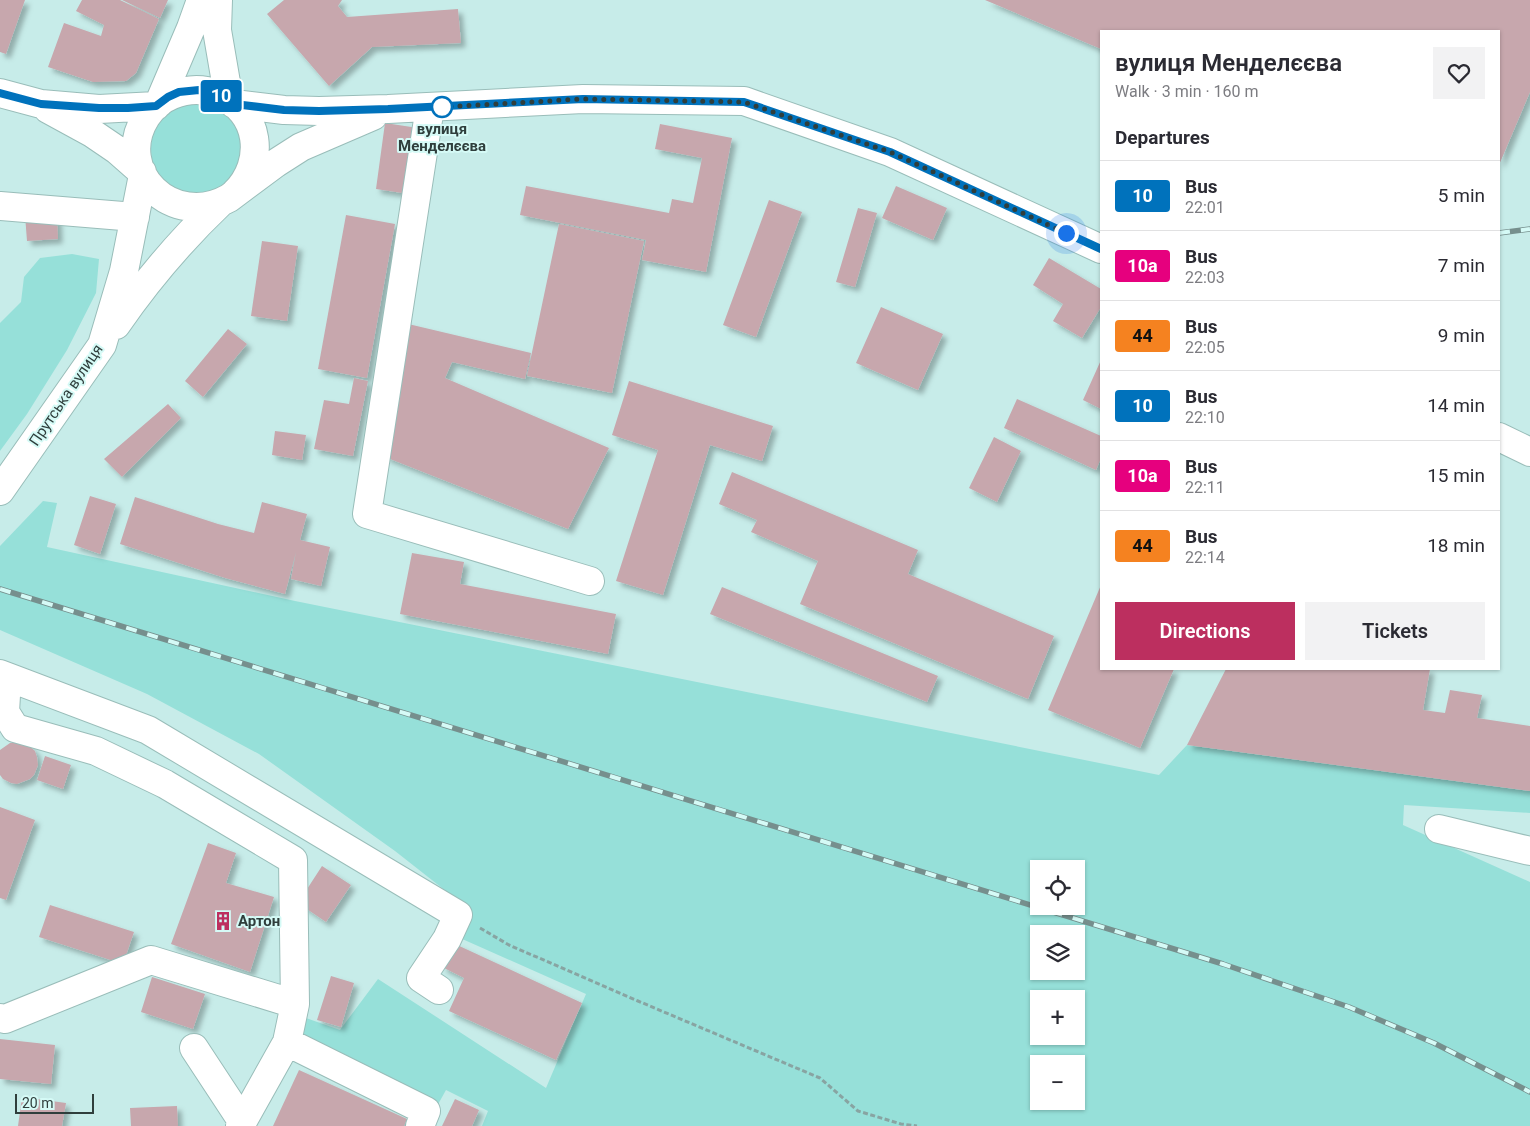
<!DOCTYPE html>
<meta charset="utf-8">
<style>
body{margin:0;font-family:Roboto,sans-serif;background:#f2f2f3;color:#2b2b33;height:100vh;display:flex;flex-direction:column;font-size:19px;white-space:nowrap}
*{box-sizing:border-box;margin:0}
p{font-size:16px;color:#7c7c81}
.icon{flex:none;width:28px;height:28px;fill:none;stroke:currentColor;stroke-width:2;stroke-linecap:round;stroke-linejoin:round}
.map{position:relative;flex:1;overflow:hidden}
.details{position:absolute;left:1100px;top:30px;width:400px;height:640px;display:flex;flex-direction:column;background:#fff;border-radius:0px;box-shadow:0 1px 4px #0004}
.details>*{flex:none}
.badge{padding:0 10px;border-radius:4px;font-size:18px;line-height:32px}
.fabs{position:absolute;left:1030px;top:860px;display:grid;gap:10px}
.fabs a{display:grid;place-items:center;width:55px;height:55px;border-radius:0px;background:#fff;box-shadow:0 1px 4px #0004;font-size:25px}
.scale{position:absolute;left:15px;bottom:12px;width:79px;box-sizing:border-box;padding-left:5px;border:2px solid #2f3e3c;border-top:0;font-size:14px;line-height:18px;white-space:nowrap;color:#2f3e3c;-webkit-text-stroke:4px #d5faf6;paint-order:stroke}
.you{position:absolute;width:25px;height:25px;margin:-12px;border:4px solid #fff;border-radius:50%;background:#1a73e8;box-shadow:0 0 0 8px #1a73e833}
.map>.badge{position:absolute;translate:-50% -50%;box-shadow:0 0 0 2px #fff}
h2{padding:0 15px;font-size:19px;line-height:45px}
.round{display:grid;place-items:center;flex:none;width:52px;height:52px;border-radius:0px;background:#f2f2f3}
.overview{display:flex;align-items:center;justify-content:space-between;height:85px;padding:0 15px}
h1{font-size:24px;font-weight:600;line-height:38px}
.action{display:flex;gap:10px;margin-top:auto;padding:10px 15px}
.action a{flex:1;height:58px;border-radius:0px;background:#bc2f5f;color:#fff;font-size:20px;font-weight:600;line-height:58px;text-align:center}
.action a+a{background:#f2f2f3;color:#2b2b33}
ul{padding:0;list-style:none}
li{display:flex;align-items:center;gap:15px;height:70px;padding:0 15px;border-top:1px solid #e1e1e2}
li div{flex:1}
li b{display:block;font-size:19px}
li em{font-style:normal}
li .badge{min-width:55px;font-weight:700;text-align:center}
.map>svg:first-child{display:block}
.green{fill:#96e0d9;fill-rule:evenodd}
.building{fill:#c7a7ad;filter:url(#shadow)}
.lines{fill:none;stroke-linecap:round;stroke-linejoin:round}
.minor-casing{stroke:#99bdb9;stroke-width:30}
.path{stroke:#88a4a2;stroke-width:3;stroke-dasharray:5 2.5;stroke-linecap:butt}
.minor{stroke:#fff;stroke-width:28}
.rail-casing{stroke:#768f8d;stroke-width:5.5}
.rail{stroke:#d5faf6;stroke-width:4;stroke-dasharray:11;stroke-linecap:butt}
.line-casing{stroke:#fff;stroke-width:11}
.line{stroke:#0072bc;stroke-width:8}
.walk{stroke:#2f3e3c;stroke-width:5;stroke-dasharray:0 9}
.stop-dot{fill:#fff;stroke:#0072bc;stroke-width:2.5}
.labels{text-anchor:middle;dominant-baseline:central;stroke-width:4;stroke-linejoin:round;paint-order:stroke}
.stop-label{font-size:15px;font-weight:bold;fill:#2f3e3c;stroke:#d5faf6}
.street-label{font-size:15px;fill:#2f3e3c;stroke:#d5faf6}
.poi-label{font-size:15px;font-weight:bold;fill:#2f3e3c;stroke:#d5faf6;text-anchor:start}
</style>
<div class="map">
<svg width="1530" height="1126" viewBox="0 0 1530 1126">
<defs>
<filter id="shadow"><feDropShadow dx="4.5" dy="4.5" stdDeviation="2.5" flood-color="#0004"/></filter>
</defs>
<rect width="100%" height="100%" fill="#c7ece9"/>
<path class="green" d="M151 149a45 45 0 1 1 90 0a45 45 0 1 1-90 0Z
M72,254L99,259L96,293L67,350L27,414L0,451V323L21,302L24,277L40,258Z
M43,501L57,503L47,547L295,601L1159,775L1187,745L1530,791V813L1404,805L1403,825L1530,882V1126H482L488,1111L446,1090L436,1108L293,1042L306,1018L340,1030L378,979L546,1088L586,994L460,938L465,906L395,851L259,754L147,694L0,630V546ZM1039,869H1076V906H1039ZM1039,934H1076V971H1039ZM1039,999H1076V1036H1039ZM1039,1064H1076V1101H1039Z"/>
<path class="building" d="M0,0H25L6,54L0,52Z
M82,0H120L159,19L136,73L126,81L93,82L48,67L64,23L101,36L104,25L76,11Z
M122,0H168L160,18Z
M284,0H342L338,6L347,17L458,9L461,43L372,47L329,86L267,14Z
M985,0H1530V92L1499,165V31H1101V49Z
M385,123L418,128L409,194L376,189Z
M660,124L732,138L706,272L642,260L646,240L520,215L526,186L669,213L672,199L693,203L702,158L655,149Z
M896,186L947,208L933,240L882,218Z
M769,200L802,212L756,337L723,325Z
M858,208L877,213L855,287L836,282Z
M57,214L58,239L27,241L25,215Z
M346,215L395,224L367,378L318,369Z
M559,224L644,241L612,393L527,376Z
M262,241L298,246L287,321L251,316Z
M1049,258L1101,289V307L1082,338L1053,321L1063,304L1033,285Z
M881,307L943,334L918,390L856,363Z
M404,323L531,353L525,379L452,362L445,378L609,448L568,529L385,457L407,350L398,348Z
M228,329L247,344L203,397L185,381Z
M1101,360V409L1083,400Z
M354,378L368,381L353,456L314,449L324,400L349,404Z
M629,381L773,426L762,461L710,445L663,595L616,581L658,450L612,435Z
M1017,399L1101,436V458L1096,470L1004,428Z
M168,404L181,418L122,477L104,459Z
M275,431L306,435L302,460L272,455Z
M994,437L1021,451L997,502L969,488Z
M732,472L918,550L908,574L1054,636L1028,699L800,604L818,561L751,532L757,520L719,504Z
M90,496L116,504L100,554L74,545Z
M135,497L218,524L254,533L262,502L307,514L300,540L330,547L321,586L291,579L296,552L285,594L225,578L120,544Z
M412,553L464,562L460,584L616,614L608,654L400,614Z
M1101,585V669H1174L1140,748L1048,710Z
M722,587L938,676L927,702L710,614Z
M1226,669H1430L1423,710L1445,713L1450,690L1482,695L1477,718L1530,726V791L1187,745Z
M19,742L26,743L35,751L37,757L38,765L34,775L30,779L17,784L11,783L3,779L0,775V750L10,743Z
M45,756L71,765L63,789L37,780Z
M0,807L35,820L6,900L0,898Z
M208,843L236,853L226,883L274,897L250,972L171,944Z
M322,866L351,885L326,922L298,903Z
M50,905L134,932L123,964L39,937Z
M455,944L582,1003L556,1060L449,1011L464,978L442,967Z
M331,976L354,983L341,1027L317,1020Z
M152,977L205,994L193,1029L141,1012Z
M0,1039L55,1045L51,1084L0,1079Z
M299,1070L407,1119L404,1126H273Z
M22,1097L66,1103L62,1126H18Z
M455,1099L479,1110L472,1126H442Z
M177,1106L178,1126H131L130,1108Z"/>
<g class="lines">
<g class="minor-casing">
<path id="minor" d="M218,0L217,30L229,100
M0,93L41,104L99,109L156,106
M159,103L191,28L201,0
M234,104L284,110L319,111L388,109L583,99L744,101L890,152L1101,249
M430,107L367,514L590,581
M48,109L92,133L117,150L142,172
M235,193C266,163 261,110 217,94C202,88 187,89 172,95C162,99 152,108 146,117C112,171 173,230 229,198L276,163L301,147L373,116
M0,206L135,217
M116,325C147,280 181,240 221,202
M1499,437L1530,452
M0,491L102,345L124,271L143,175
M0,674L148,730L458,915L447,939L421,978L439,990
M7,678L5,712L15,728L96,751L165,784L293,860L295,1004
M1439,829L1530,851
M0,1018L5,1019L151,960L295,1004L287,1042L240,1126
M287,1042L426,1111L420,1126
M194,1048L242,1121"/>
</g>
<path class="path" d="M480,928L509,945L638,1001L820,1078L858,1111L901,1124L917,1126"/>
<use href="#minor" class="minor"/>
<g class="rail-casing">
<path id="rail" d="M1499,233L1530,229
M0,589L1223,964L1349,1007L1434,1043L1530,1092"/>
</g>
<use href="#rail" class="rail"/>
</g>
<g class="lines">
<g class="line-casing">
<path id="line" d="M0,93L41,104L99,108H128L156,106L168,97L179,92L199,90L210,91L221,95L234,104L284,110L319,111L388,109L583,99L744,102L890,152L1101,249"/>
</g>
<use href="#line" class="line"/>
<path class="walk" d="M442,107L583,99L744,102L890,152L1066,233"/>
</g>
<defs>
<g id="building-bare" transform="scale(1.5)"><path d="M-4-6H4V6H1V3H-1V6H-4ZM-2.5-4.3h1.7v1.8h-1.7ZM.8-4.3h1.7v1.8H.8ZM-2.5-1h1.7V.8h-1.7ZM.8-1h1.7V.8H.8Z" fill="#bc2f5f" stroke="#d5faf6" stroke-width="2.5" paint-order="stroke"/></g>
</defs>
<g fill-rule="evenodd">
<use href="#building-bare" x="223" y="921"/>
</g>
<circle class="stop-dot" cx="442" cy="107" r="10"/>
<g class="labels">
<g class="stop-label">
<text x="442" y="129">вулиця<tspan x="442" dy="17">Менделєєва</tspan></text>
</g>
<g class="street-label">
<text transform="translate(66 395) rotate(-56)">Прутська вулиця</text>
</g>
<g class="poi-label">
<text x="238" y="921">Артон</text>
</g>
</g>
</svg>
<div class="fabs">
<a><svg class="icon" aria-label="locate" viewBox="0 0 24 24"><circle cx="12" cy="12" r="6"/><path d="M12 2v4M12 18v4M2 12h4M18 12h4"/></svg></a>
<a><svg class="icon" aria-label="layers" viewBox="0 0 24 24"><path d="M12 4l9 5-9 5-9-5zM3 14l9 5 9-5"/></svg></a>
<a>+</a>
<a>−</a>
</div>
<div class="scale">20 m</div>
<div class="you" style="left:1066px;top:233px"></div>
<b class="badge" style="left:221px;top:96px;background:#0072bc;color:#fff">10</b>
<section class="details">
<div class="overview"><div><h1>вулиця Менделєєва</h1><p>Walk · 3 min · 160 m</p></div><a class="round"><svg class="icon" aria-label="heart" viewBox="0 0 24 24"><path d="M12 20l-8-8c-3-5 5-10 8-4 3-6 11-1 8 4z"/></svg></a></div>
<h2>Departures</h2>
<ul>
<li><span class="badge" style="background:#0072bc;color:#fff">10</span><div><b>Bus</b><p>22:01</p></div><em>5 min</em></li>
<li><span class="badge" style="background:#e6007e;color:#fff">10а</span><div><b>Bus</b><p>22:03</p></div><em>7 min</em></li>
<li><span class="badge" style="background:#f58220;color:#111">44</span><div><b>Bus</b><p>22:05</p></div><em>9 min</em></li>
<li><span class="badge" style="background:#0072bc;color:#fff">10</span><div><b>Bus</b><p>22:10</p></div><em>14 min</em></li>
<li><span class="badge" style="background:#e6007e;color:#fff">10а</span><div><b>Bus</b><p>22:11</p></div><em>15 min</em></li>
<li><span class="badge" style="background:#f58220;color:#111">44</span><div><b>Bus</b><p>22:14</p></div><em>18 min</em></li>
</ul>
<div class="action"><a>Directions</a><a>Tickets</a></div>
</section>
</div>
